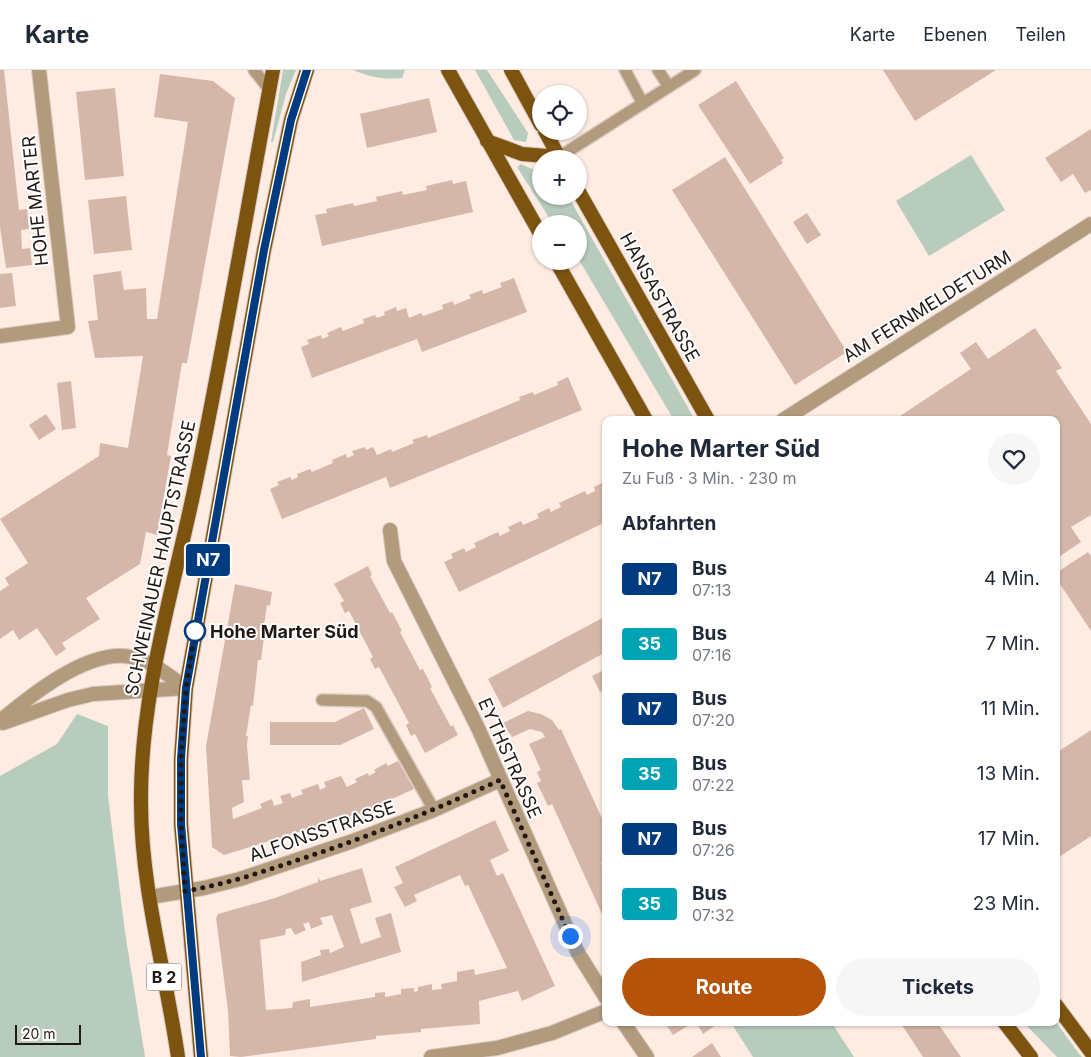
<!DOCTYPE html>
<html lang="de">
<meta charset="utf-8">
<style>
body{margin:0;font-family:Inter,sans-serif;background:#f6f6f7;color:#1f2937;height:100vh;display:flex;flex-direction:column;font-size:19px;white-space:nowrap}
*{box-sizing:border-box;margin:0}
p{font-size:16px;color:#747a83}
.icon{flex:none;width:28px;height:28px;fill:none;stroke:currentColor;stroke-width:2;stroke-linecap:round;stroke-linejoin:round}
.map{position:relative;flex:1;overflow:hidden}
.sheet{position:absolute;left:602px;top:346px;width:458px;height:610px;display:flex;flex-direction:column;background:#fff;border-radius:10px;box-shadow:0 1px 4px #0004}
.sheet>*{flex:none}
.badge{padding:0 10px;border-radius:4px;font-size:18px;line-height:32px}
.tools{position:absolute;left:532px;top:15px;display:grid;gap:10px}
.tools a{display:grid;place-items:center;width:55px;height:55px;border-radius:50%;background:#fff;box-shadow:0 1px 4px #0004;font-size:25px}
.scale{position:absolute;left:15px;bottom:12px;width:66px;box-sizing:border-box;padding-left:5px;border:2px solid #221813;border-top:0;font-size:14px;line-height:18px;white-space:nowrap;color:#221813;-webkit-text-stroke:4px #fff;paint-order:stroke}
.you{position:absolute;width:25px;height:25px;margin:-12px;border:4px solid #fff;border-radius:50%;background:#1a73e8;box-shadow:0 0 0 8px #1a73e833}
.map>.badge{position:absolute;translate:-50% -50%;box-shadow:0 0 0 2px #fff}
h2{padding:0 20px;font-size:19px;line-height:45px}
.round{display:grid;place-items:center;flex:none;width:52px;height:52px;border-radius:26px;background:#f6f6f7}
.head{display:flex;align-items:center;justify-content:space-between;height:85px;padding:0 20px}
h1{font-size:24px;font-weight:700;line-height:38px}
.primary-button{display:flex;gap:10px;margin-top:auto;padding:10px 20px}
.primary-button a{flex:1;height:58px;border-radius:30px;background:#b45309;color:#fff;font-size:20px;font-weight:700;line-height:58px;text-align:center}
.primary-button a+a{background:#f6f6f7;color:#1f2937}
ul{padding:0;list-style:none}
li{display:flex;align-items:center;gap:15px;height:65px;padding:0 20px}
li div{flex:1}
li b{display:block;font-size:19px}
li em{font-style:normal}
li .badge{min-width:55px;font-weight:700;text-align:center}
header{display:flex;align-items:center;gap:30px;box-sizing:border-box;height:70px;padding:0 25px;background:#fff;border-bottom:1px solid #e0e1e3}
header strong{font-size:24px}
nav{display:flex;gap:28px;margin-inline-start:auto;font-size:18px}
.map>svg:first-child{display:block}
.green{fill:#b8ccbd}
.building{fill:#d5b7aa}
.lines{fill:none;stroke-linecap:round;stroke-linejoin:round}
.service-casing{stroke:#dbcac2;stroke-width:14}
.minor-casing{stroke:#dbcac2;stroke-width:16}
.primary-casing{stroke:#dbcac2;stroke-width:16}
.service{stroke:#b29b7d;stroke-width:11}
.minor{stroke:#b29b7d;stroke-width:14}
.primary{stroke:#7d5310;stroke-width:14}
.line-casing{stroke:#fff;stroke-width:11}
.line{stroke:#003b80;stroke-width:8}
.walk{stroke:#221813;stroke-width:5;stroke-dasharray:0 9}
.stop-dot{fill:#fff;stroke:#003b80;stroke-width:2.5}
.labels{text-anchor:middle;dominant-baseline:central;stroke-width:4;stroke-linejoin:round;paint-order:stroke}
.shield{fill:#fff;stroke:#645d5a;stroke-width:1}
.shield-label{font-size:16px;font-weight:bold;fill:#221813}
.street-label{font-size:18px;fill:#221813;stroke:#fff}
.stop-label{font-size:18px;font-weight:bold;fill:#221813;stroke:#fff;text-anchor:start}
</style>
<header>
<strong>Karte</strong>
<nav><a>Karte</a><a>Ebenen</a><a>Teilen</a></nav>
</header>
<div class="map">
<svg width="1091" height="987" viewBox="0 0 1091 987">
<rect width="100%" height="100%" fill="#feece3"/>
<path class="green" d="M283,0H296L286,24L273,72H271Z
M353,0H405L402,8C384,10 370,7 353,0Z
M475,0H487L528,63L526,72L514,70Z
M971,85L1005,140L929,186L896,131Z
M521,94L541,103V126H568L695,350H674L579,190V154H553L517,97Z
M77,644L108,656V726L125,862L145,987H0V706L57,674Z
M738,952L832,953L854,987H753L733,956Z
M1056,952L1079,984L1082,987H1057L1024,953Z"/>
<path class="building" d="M0,0H4L19,140L27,139L29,159L21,160L22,179L30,178L32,195L6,198L0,157Z
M883,0H996L915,51Z
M160,4L213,11L235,28L187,293H182L167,385L171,386L157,465L146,462L140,494L86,528L100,549L62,573L66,579L56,586L37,558L19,570L13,560L0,569V521L9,515L5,508L28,493L0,449L99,386L100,373L128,378L143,286L95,288L88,251L98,250L93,205L121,201L124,220L146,218L147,249H157L188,52L154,47Z
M736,11L784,88L781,90L783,93L750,114L698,35Z
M115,18L124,106L85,110L76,22Z
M429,28L437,62L367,78L360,44Z
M1091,59V120L1085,123L1073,104L1061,112L1045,88Z
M725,87L847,282L795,315L672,120Z
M452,110L453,114L466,111L473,142L322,176L315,145L327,143L326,139L353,133L354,136L377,131L376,127L402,121L403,125L427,120L426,116Z
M126,126L132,180L94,184L88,130Z
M807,143L821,165L807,174L793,152Z
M12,203L16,236L0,238V204Z
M514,208L527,242L422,282L417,269L312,308L301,277L309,274L307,270L321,265L322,269L329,266L327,263L341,257L343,261L364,253L363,249L375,245L377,248L385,245L384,242L396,237L397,241L406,238L409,248L421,243L423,246L443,239L442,235L453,231L454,235L471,228L469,225L482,220L483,224L502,217L500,213Z
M1035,258L1062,298L1056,301L1091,354V445L1071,457L1081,472L1056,489V350H894L971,299L960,283L976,272L988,289Z
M568,307L582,340L390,418L386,407L282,449L270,419L279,415L277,412L290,407L292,410L298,407L297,404L310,399L312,402L333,393L332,390L346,384L347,388L354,385L352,381L365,377L366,380L373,377L377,385L391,379L392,382L414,373L412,370L427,365L428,368L520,330L519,327L533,322L534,325L558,315L557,312Z
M71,311L76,358L62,360L57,313Z
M46,344L56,359L39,370L29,355Z
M606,411V452L459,522L444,492L453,488L451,484L464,478L466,482L476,477L474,473L498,462L500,466L510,461L508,457L521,451L523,455L539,448L537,444L549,438L551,442L561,437L559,433L585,421L587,425L595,421L594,417Z
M1088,482L1091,486V561L1056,508V503Z
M368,496L372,505L370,506L390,543L392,542L402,561L400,562L420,600L423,599L432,617L430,618L451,657L453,655L458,665L425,683L415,664L411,666L406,655L409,653L379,597L375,599L370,589L373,587L349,541L345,543L340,533L344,531L334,514Z
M235,514L272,522L270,536L267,535L262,567H264L261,590H258L253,636L251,635L246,666H248L247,675L250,710H242L244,732L232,738L233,749L262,738L260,734L272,729L274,736L283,733L280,726L290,723L292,728L303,724L301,720L318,714L320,720L326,717L324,712L341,706L347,717L357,712L355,709L368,703L369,706L376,702L374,700L386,693L388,696L398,691L414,719L361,743L224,785L212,777L206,676Z
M606,546V582L503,638L488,609Z
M606,599V619L600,622L592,606Z
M364,638L374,659L340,675H270V652H335Z
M528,641L541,644L552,650L559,660L561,659L606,757V790L601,793L606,804V853L552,734L548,736L537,713L541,711L537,702L541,700L529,674L545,667L542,662L530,659L512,667L503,653Z
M1091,660V766L1056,789V683Z
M495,750L509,781L490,790L497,806L503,803L555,916L522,931L518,921L479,931L480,954L421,959V962L376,966V969L241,987L230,986L228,940L216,848L218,844L275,828L318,812V807L320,811L362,798L372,832L350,839L361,874L381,867L375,848L391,843L401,882L302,912L301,892L321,885L320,880L329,879L330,883L344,877L332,845L320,848L323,854L311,859L309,852L303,854L306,860L295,865L291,858L286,859L285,865L260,870L266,940L292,938L293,932L310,929V937L375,927V923L385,922V927L401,924V919L414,918V922L418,921V917L432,914V920L442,919L441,914L457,911V902L474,899L475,905L507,898L468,815L465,816L460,805L414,825L417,831L405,837L394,817L403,813L395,797Z
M673,952H687L689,955L673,965L667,956Z
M696,952H720L703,964Z
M900,952H937L961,987H923Z
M712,973L721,987H692Z"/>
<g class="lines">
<g class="service-casing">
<path id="service" d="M254,0L269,19
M625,0L643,34
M658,0L669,17
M559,87L695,0
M322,630L367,631L376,637L434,740"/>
</g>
<g class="minor-casing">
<path id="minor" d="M0,266L68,257L39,0
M783,350L1091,154
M390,460L394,491L478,658L578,883L606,928
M0,651C30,626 83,583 125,586C148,588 167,604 186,618
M3,653L68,630L93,624L186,618
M150,827L204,818L240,809L353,771L434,740L500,710
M623,952L647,987
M431,987L497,978L552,963L606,941"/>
</g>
<g class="primary-casing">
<path id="primary" d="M448,0L541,165
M511,0L541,55
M545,61L560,89
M487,71L522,84L559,87
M579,122L708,350
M556,191L646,350
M1056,935L1091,982
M1004,952L1031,987
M178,987C166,903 141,819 141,733C140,624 173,522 195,416C224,278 247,139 273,0
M201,987L181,754V689L186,618L264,180L291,50L307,0"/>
</g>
<use href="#service" class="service"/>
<use href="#minor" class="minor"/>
<use href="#primary" class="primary"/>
</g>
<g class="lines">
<g class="line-casing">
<path id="line" d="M201,987L181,754V689L186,618L264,180L291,50L307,0"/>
</g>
<use href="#line" class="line"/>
<path class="walk" d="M195,561L186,618L181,689V754L185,821C223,815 259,803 295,791C365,768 433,741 500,710L570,866"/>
</g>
<circle class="stop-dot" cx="195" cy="561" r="10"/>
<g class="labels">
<rect class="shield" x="146.5" y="893.5" width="35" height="27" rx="4"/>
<g class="shield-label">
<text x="164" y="907">B 2</text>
</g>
<g class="street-label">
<text transform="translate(35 131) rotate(-96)">HOHE MARTER</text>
<text transform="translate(660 227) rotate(61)">HANSASTRASSE</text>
<text transform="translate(927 236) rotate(-32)">AM FERNMELDETURM</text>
<text transform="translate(160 488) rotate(-78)">SCHWEINAUER HAUPTSTRASSE</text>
<text transform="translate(510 688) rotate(66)">EYTHSTRASSE</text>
<text transform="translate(322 761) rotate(-19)">ALFONSSTRASSE</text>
</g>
<g class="stop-label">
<text x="210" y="561">Hohe Marter Süd</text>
</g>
</g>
</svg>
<div class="tools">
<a><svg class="icon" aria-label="locate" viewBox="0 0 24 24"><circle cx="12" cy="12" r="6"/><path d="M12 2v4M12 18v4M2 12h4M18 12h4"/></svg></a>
<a>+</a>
<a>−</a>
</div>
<div class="scale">20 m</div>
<div class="you" style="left:570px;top:866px"></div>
<b class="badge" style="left:208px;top:490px;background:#003b80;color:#fff">N7</b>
<section class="sheet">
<div class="head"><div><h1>Hohe Marter Süd</h1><p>Zu Fuß · 3 Min. · 230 m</p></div><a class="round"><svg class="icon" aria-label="heart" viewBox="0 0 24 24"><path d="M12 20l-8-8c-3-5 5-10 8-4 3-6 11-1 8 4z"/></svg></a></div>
<h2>Abfahrten</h2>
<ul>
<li><span class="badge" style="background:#003b80;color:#fff">N7</span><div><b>Bus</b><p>07:13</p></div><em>4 Min.</em></li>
<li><span class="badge" style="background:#00a3b4;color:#fff">35</span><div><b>Bus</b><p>07:16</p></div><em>7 Min.</em></li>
<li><span class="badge" style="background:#003b80;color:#fff">N7</span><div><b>Bus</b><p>07:20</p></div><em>11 Min.</em></li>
<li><span class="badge" style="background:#00a3b4;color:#fff">35</span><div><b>Bus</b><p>07:22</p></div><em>13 Min.</em></li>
<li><span class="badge" style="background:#003b80;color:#fff">N7</span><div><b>Bus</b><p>07:26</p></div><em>17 Min.</em></li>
<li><span class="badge" style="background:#00a3b4;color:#fff">35</span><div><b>Bus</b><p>07:32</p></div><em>23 Min.</em></li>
</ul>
<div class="primary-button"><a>Route</a><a>Tickets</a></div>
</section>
</div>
